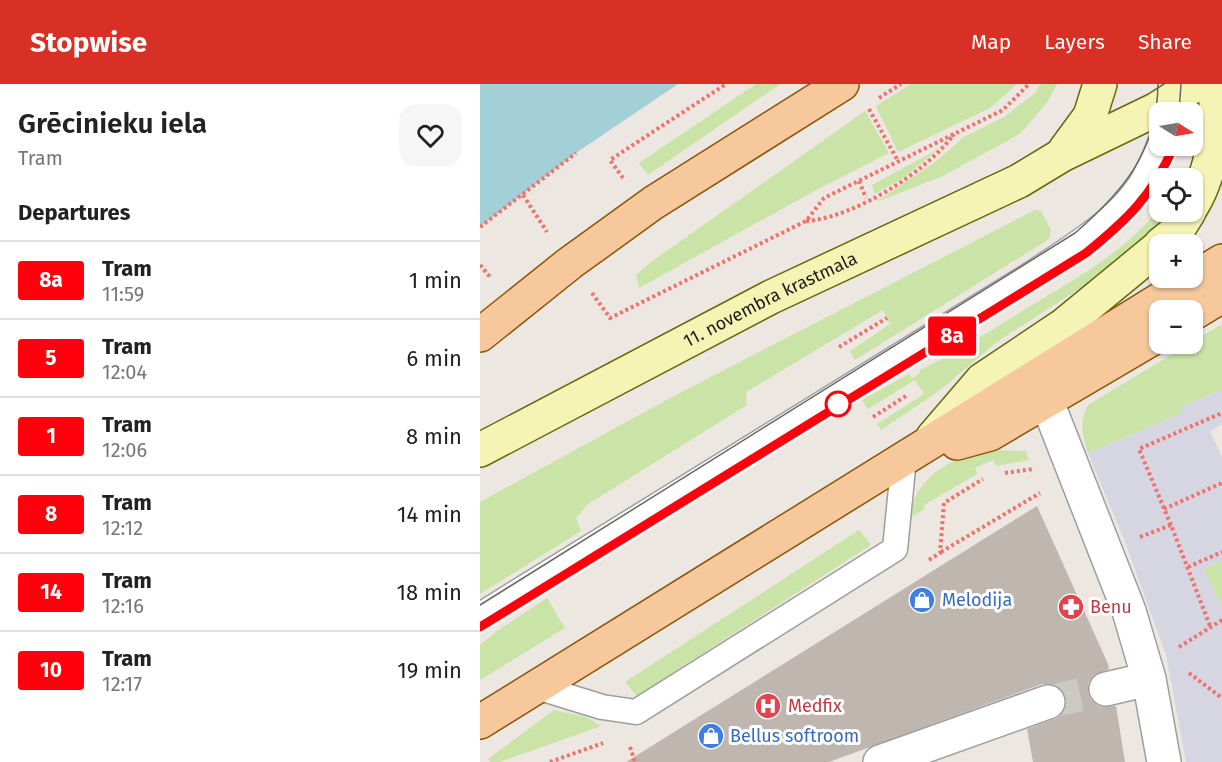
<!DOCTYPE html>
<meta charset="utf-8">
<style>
body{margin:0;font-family:"Fira Sans",sans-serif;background:#f6f6f6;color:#222;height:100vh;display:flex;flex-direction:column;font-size:22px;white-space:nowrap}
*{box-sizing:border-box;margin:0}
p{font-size:20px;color:#767676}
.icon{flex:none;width:33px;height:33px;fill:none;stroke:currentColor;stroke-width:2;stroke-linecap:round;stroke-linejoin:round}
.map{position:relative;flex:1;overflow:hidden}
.side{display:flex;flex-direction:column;background:#fff;width:480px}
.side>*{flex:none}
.badge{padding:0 12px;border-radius:4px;font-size:21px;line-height:39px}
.needle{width:39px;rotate:101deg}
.controls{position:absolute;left:669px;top:18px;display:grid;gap:12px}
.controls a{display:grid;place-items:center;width:54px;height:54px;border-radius:12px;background:#fff;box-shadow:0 2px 4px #0004;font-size:30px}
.map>.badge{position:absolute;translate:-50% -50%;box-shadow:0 0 0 3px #fff}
h2{padding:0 18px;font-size:22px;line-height:54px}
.round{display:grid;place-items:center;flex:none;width:63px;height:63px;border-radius:18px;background:#f6f6f6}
.headline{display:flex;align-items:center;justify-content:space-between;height:102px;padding:0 18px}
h1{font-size:28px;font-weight:600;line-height:45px}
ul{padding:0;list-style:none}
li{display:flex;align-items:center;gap:18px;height:78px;padding:0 18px;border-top:2px solid #e0e0e0}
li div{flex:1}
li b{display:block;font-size:22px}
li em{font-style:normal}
li .badge{min-width:66px;font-weight:700;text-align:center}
header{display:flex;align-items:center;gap:36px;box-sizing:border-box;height:84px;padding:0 30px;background:#d93025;color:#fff}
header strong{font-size:28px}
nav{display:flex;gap:33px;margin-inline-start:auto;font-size:21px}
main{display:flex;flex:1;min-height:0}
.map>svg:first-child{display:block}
.grass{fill:#cae4a8}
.plaza{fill:#d5d6e1}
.water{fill:#a3cfd7}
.building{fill:#c0b6b0}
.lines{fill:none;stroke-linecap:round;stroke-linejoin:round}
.minor-tunnel{stroke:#ccc8c2;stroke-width:33;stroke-dasharray:33 16;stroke-linecap:butt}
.service-casing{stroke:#9e9e9e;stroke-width:27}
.minor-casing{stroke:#9e9e9e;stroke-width:36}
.secondary-casing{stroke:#65680b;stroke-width:36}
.primary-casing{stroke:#895508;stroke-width:36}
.path{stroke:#f1716c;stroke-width:4;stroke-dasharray:3 3;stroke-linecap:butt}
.service{stroke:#fff;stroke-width:24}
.minor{stroke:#fff;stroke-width:33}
.secondary{stroke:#f5f4b5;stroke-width:33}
.primary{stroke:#f6c89b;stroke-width:33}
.tram{stroke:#686868;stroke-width:1.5}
.line-casing{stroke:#fff;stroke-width:14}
.line{stroke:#ff000c;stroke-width:9}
.stop-dot{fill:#fff;stroke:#ff000c;stroke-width:3}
.labels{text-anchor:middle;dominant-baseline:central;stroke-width:6;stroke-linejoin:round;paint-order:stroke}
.street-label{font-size:18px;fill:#1a1a1a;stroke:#fff}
.shop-label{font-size:18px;fill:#366cbe;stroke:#fff;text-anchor:start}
.health-label{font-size:18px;fill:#be3a42;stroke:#fff;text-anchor:start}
</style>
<header>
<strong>Stopwise</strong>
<nav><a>Map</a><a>Layers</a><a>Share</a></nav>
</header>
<main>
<section class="side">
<div class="headline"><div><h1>Grēcinieku iela</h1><p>Tram</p></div><a class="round"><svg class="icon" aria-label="heart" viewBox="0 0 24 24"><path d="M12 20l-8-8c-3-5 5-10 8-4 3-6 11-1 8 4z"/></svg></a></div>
<h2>Departures</h2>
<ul>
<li><span class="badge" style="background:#ff000c;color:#fff">8a</span><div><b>Tram</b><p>11:59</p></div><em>1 min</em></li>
<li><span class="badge" style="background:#ff000c;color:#fff">5</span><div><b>Tram</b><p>12:04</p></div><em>6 min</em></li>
<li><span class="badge" style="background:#ff000c;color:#fff">1</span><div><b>Tram</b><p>12:06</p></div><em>8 min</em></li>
<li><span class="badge" style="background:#ff000c;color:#fff">8</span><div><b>Tram</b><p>12:12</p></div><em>14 min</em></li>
<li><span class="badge" style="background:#ff000c;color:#fff">14</span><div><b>Tram</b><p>12:16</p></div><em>18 min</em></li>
<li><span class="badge" style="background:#ff000c;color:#fff">10</span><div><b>Tram</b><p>12:17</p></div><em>19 min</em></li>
</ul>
</section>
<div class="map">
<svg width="742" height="678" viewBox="0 0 742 678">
<rect width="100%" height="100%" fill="#ece7e0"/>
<path class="grass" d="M276,0H300L168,91L159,79Z
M431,0H537L510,24L418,68L396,22Z
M560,0H577L568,17L541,49L463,92L396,118L455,78L484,53L524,33L555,9Z
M385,27L409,69L338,105L159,204L156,191L171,178Z
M460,64L423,94L395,110L392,101Z
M679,125L692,128L675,147L622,190L518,257L459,307L401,346L397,340L444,310L435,296L388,325L382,316L429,290L432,294L439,290L440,286C477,268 512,246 547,224C595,195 644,169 679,125Z
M555,126L561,127L571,146L569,155L375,276L370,267L410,240L403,226L266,308L267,321L108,420L96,434L101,447L0,510V418L190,314Z
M742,240V306L700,323L702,329L608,369C602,351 599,338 608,321Z
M512,366L546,367L549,376L516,382L513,376L495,384L497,390L444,421L445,425L429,434C435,392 474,371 512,366Z
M379,446L391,461L157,612L145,598Z
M742,476V523L724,485Z
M67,514L85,544L0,596V561L17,547Z
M74,626L106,633L121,642L20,678H11L8,675Z"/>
<path class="plaza" d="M742,306V340L730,347L742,373V476L724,485L742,523V678H706L686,571L645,458L608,369L702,329L700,323Z"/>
<path class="water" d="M0,0H198L96,69L0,143Z"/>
<path class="building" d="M557,422L628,580L629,585L613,592L608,600V609L612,617L620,623L636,622L645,678H553L547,645L575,635L583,630L586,622L585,611L580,603L571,600H562L349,678H146Z"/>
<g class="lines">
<path class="minor-tunnel" d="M568,618L626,605"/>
<g class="service-casing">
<path id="service" d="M0,531L548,192C587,166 641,135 664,94C670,83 675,71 680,60
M57,603L122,623L156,628L415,465L424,374"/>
</g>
<g class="minor-casing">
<path id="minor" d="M567,318L649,527L669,595L684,678
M626,605L669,595
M400,678L568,618"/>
</g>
<g class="secondary-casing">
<g id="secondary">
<path d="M585,66L610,32L620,0"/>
<path d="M712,122C731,91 742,35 733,0"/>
<path d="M681,160L697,147L709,128"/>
<path d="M453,353L502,296L584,241L680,162"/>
<path id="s1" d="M0,366L291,213L539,97L582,71L677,25L716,0"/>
</g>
</g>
<g class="primary-casing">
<path id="primary" d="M712,230L742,212
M0,251L90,179L173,119L362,0
M477,359L510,350L680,250
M0,638L742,177"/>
</g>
<path class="path" d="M399,14L421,0
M389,25L418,77
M143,94L130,76L246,0
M379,97L386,114
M43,111L67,148
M326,137C373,134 447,88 474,50
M0,143L96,69
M0,181L11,194
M112,209L130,234L326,137L344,114L523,26L549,0
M359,263L407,234
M393,333L426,312
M525,389L553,385
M684,425L742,399
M691,441L659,365L742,329
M660,453L691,441L730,542
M461,468L560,409
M449,476L460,469L464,419L503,395
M708,483L742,468
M699,563L742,536
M709,589L742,614
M150,663L155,678
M70,678L123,659"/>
<use href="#service" class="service"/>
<use href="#minor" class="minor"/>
<use href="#secondary" class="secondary"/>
<use href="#primary" class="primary"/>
<path class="tram" d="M699,28L701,0
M0,521L595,149C644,107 677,67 678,0
M0,542L606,169C647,136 673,110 694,62"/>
</g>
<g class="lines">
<g class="line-casing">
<path id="line" d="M0,543L606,169C648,135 672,112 694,62"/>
</g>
<use href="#line" class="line"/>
</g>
<defs>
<g id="shop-disc" transform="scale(1.35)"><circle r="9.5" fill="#3f7fe0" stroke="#fff"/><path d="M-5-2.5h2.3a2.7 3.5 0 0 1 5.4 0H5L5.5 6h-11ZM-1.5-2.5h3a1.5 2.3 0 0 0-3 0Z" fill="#fff"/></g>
<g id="pharmacy-disc" transform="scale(1.35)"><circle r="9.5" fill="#e0444e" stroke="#fff"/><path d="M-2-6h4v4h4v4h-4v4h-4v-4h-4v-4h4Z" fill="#fff"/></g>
<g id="hospital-disc" transform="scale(1.35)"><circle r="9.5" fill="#e0444e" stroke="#fff"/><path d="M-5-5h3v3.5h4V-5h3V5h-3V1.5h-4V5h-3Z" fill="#fff"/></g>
</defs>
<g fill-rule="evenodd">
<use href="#shop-disc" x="442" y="516"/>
<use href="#pharmacy-disc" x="591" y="523"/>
<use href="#hospital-disc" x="288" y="622"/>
<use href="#shop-disc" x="231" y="652"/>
</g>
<circle class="stop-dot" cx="358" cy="320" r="12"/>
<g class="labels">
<g class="street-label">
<text stroke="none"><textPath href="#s1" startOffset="327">11. novembra krastmala</textPath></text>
</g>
<g class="shop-label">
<text x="462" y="516">Melodija</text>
<text x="250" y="652">Bellus softroom</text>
</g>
<g class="health-label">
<text x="610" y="523">Benu</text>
<text x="308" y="622">Medfix</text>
</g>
</g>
</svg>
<div class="controls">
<a><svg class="needle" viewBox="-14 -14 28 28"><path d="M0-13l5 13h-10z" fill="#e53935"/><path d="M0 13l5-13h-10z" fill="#767676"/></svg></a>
<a><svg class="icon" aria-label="locate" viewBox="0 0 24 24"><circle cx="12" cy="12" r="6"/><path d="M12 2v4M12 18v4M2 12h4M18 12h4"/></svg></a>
<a>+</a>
<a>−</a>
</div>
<b class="badge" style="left:472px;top:252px;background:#ff000c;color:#fff">8a</b>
</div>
</main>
